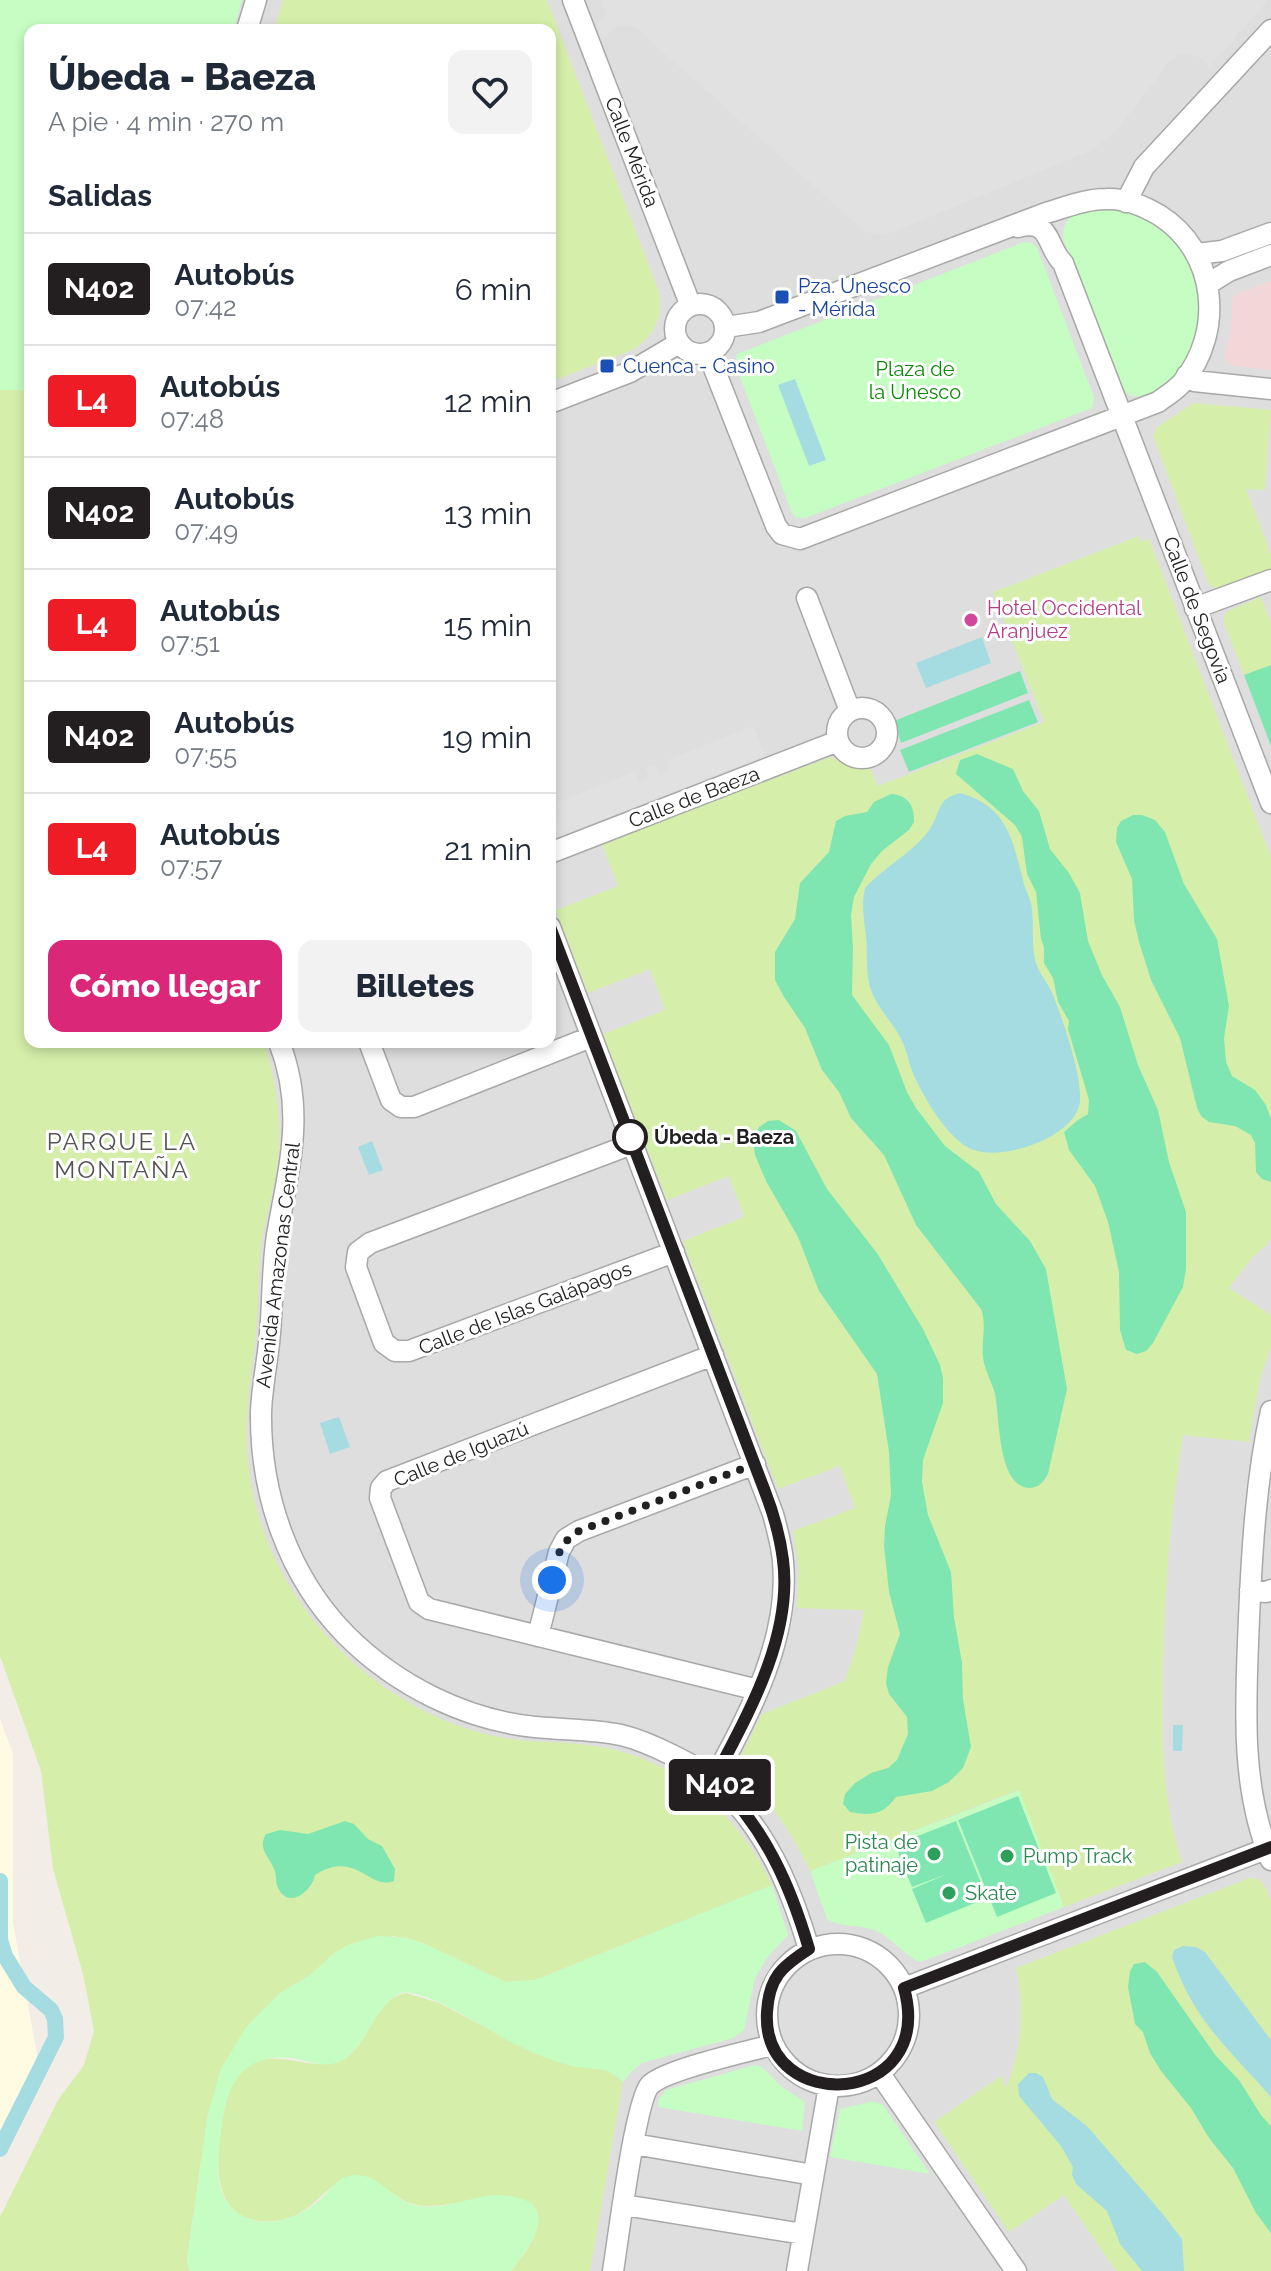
<!DOCTYPE html>
<html lang="es">
<meta charset="utf-8">
<style>
body{margin:0;font-family:Raleway,sans-serif;background:#f2f2f3;color:#1f2937;height:100vh;display:flex;flex-direction:column;font-size:30px;white-space:nowrap}
*{box-sizing:border-box;margin:0}
p{font-size:26px;color:#747a83}
.icon{flex:none;width:44px;height:44px;fill:none;stroke:currentColor;stroke-width:2;stroke-linecap:round;stroke-linejoin:round}
.map{position:relative;flex:1;overflow:hidden}
.drawer{position:absolute;left:24px;top:24px;width:532px;height:1024px;display:flex;flex-direction:column;background:#fff;border-radius:16px;box-shadow:0 4px 12px #0003}
.drawer>*{flex:none}
.badge{padding:0 16px;border-radius:6px;font-size:28px;line-height:52px}
.you{position:absolute;width:40px;height:40px;margin:-20px;border:6px solid #fff;border-radius:50%;background:#1a73e8;box-shadow:0 0 0 12px #1a73e833}
.map>.badge{position:absolute;translate:-50% -50%;box-shadow:0 0 0 4px #fff}
h2{padding:0 24px;font-size:30px;line-height:72px}
.round{display:grid;place-items:center;flex:none;width:84px;height:84px;border-radius:16px;background:#f2f2f3}
.overview{display:flex;align-items:center;justify-content:space-between;height:136px;padding:0 24px}
h1{font-size:38px;font-weight:800;line-height:60px}
.button{display:flex;gap:16px;margin-top:auto;padding:16px 24px}
.button a{flex:1;height:92px;border-radius:16px;background:#db2777;color:#fff;font-size:32px;font-weight:800;line-height:92px;text-align:center}
.button a+a{background:#f2f2f3;color:#1f2937}
ul{padding:0;list-style:none}
li{display:flex;align-items:center;gap:24px;height:112px;padding:0 24px;border-top:2px solid #e0e1e3}
li div{flex:1}
li b{display:block;font-size:30px}
li em{font-style:normal}
li .badge{min-width:88px;font-weight:700;text-align:center}
.map>svg:first-child{display:block}
.residential{fill:#dfdede}
.commercial{fill:#f3d6d8}
.education{fill:#fffbe3}
.grass{fill:#d5efaa}
.park{fill:#c5fdc2}
.pitch{fill:#80e6b1}
.parking{fill:#e1e1e1}
.water{fill:#a5dce2}
.lines{fill:none;stroke-linecap:round;stroke-linejoin:round}
.canal{stroke:#a5dce2;stroke-width:16}
.minor-casing{stroke:#a8a8a8;stroke-width:23}
.minor{stroke:#fff;stroke-width:20}
.line-casing{stroke:#fff;stroke-width:18}
.line{stroke:#231f20;stroke-width:12}
.walk{stroke:#212121;stroke-width:8;stroke-dasharray:0 14.4}
.transit-dot{fill:#1a4fb4;stroke:#fff;stroke-width:3}
.hotel-dot{fill:#d1479c;stroke:#fff;stroke-width:3}
.stop-dot{fill:#fff;stroke:#231f20;stroke-width:4}
.leisure-dot{fill:#2e9e5b;stroke:#fff;stroke-width:3}
.labels{text-anchor:middle;dominant-baseline:central;stroke-width:6;stroke-linejoin:round;paint-order:stroke}
.street-label{font-size:20px;fill:#212121;stroke:#fff}
.transit-label{font-size:20px;fill:#164399;stroke:#fff;text-anchor:start}
.park-label{font-size:20px;fill:#0a8a04;stroke:#fff}
.hotel-label{font-size:20px;fill:#b23c85;stroke:#fff;text-anchor:start}
.stop-label{font-size:20px;font-weight:bold;fill:#212121;stroke:#fff;text-anchor:start}
.leisure-label{font-size:20px;fill:#27864d;stroke:#fff;text-anchor:start}
.quarter-label{font-size:24px;letter-spacing:2px;fill:#545454;stroke:#fff}
</style>
<div class="map">
<svg width="1271" height="2271" viewBox="0 0 1271 2271">
<rect width="100%" height="100%" fill="#f2ede7"/>
<path class="residential" d="M241,0H1271V2271H558L590,2081L724,2026L487,1751L371,1692L282,1612L226,1482L234,1042H550V30H232Z"/>
<path class="commercial" d="M1271,281V370L1229,365L1224,356L1231,331L1233,296Z"/>
<path class="education" d="M0,1719L13,1754V1923L38,2060L0,2135Z"/>
<path class="grass" d="M283,0H547L659,292C663,318 655,334 635,349L550,382V30H274Z
M0,390H30V1042H264C278,1087 284,1132 275,1179C272,1197 267,1214 263,1232C257,1266 259,1300 256,1334C253,1362 248,1390 247,1418C244,1466 255,1516 275,1559C318,1648 402,1717 499,1737C533,1743 567,1741 601,1747C679,1761 739,1815 772,1885L535,1980L505,1982L423,1943L393,1936L334,1953L312,1974L280,1993L208,2113L187,2259L190,2271H0V2217L58,2100L84,2065L94,2031L83,1974L53,1869L41,1771L0,1656Z
M1194,403L1271,410L1265,490L1246,489L1271,554V570L1218,590L1209,585L1153,436L1157,427Z
M1139,536L1141,542L1149,539L1271,857V1240L1251,1259L1229,1288L1271,1315V1348L1260,1379L1249,1442L1183,1435C1171,1510 1165,1585 1163,1661C1162,1729 1160,1796 1182,1862L1064,1907L1018,1790L810,1871C791,1831 769,1800 737,1769V1764L762,1714L845,1681L856,1647L864,1610L797,1608L799,1568L793,1531L855,1508L840,1466L778,1489L683,1241L744,1217L729,1176L667,1200L603,1034L665,1010L650,969L588,993L556,910L618,886L602,844L830,757L852,767L869,766L878,786L1044,722L993,592Z
M1261,597L1271,622V665L1244,675L1224,623V616L1228,611Z
M1250,1878C1263,1877 1266,1890 1271,1900V2271H1116L1064,2195L1009,2232L934,2122L1001,2076L1006,2088C1022,2048 1025,2009 1016,1968Z
M406,1993L439,2003L539,2055L572,2066L607,2070L623,2082L590,2271H511C529,2247 542,2236 533,2205C498,2184 461,2208 424,2206C397,2205 383,2179 357,2175C324,2180 315,2218 274,2221C214,2225 215,2172 221,2129C224,2111 227,2086 241,2072C270,2042 310,2074 340,2061C370,2048 373,1998 406,1993Z"/>
<path class="park" d="M0,0H242L233,30H30V390H0Z
M1112,208C1174,221 1213,271 1198,337C1192,362 1158,405 1129,395L1119,384L1063,238C1062,209 1090,209 1112,208Z
M1024,242L1032,243L1037,248L1094,397L1092,408L805,518H797L792,513L735,364L737,354Z
M1019,1790L1064,1907L921,1962C908,1959 893,1939 878,1932C862,1924 841,1928 827,1919L810,1871Z
M772,1885L788,1935L767,1958L755,1978L744,2030L733,2038L642,2063L631,2072L623,2082C606,2064 589,2071 568,2065C550,2060 533,2053 517,2045C493,2034 426,1988 402,1993C380,1998 367,2042 348,2056C328,2072 313,2061 291,2058C229,2051 222,2107 219,2153C217,2176 217,2198 238,2213C265,2231 299,2219 321,2199C331,2189 338,2176 354,2175C380,2173 393,2202 418,2206C445,2210 469,2197 495,2195C506,2195 516,2196 525,2200C557,2215 524,2254 511,2271H190L187,2259L208,2113L221,2069L246,2027L280,1993L312,1974L334,1953L348,1945L377,1936L408,1938L423,1943L505,1982L535,1980Z
M755,2065L762,2067L782,2087L805,2102L802,2131L658,2107L659,2099L666,2090Z
M873,2101L883,2105L930,2174L830,2157L840,2109Z"/>
<path class="pitch" d="M1271,665V746L1244,675Z
M1020,671L1028,693L901,743L894,721Z
M1029,700L1038,722L909,772L900,750Z
M977,754L1013,769L1023,791L1039,811L1050,849L1069,873L1080,893L1088,941L1102,975L1120,1007L1138,1065L1158,1110L1169,1162L1186,1212V1269L1183,1287L1153,1343L1146,1351L1137,1354L1126,1350L1120,1330L1119,1272L1108,1222L1095,1186L1069,1150L1064,1132L1078,1120L1088,1114L1089,1100L1068,1029L1069,1021L1058,1002L1053,978L1044,963V947L1041,939L1036,892L1027,874L1022,837L1015,825L956,774L960,760Z
M891,794C908,795 915,806 914,822L909,830L882,851L871,864L854,897L851,915L853,948L852,995L889,1045L907,1092L916,1108L945,1146L979,1172L996,1204L1030,1241L1046,1269L1067,1389L1048,1474C1044,1481 1039,1488 1029,1488C997,1486 1000,1417 995,1394C992,1382 985,1371 983,1358C981,1341 987,1325 981,1309L916,1225L884,1155L851,1118L839,1092L822,1070L805,1028L784,997L775,980V952L795,919L800,883L829,852L836,821L845,816L867,812L874,802Z
M1142,815L1155,820L1165,832L1184,884L1217,939L1229,1006L1224,1038L1226,1062L1232,1076L1255,1090L1266,1105L1271,1119V1182L1262,1179L1256,1172L1255,1143L1251,1135L1235,1126L1209,1122L1201,1116L1197,1108L1180,1038L1151,980L1139,942L1134,920L1132,879L1116,842L1117,828L1121,821L1133,815Z
M779,1120L796,1131L827,1189L877,1253L923,1329L940,1365L943,1378V1403L923,1460L922,1482L928,1515L951,1572L954,1617L962,1663L963,1699L971,1747L963,1768L949,1782L932,1791L896,1797C883,1815 871,1816 850,1812L843,1804L845,1794L855,1783L871,1773L888,1768L897,1760L908,1734L907,1717L889,1694L886,1683L888,1667L900,1634L889,1592L884,1546L885,1526L891,1495L889,1452L877,1374L819,1291L798,1237L766,1181L755,1155L753,1141L759,1127L768,1121Z
M1018,1796L1056,1893L997,1917L958,1820Z
M345,1821L354,1824L368,1839L382,1846L395,1869L394,1881C368,1891 357,1849 315,1875C312,1891 289,1910 278,1888C275,1882 277,1876 274,1869C269,1856 257,1849 266,1834L280,1830L308,1834Z
M956,1821L987,1898L926,1923L912,1889L947,1874L912,1887L895,1845Z
M1145,1962L1157,1972L1216,2056L1239,2080L1261,2115L1271,2126V2233L1256,2213L1233,2168L1209,2138L1191,2108L1161,2071L1150,2053L1143,2032L1135,2024L1128,1987L1130,1971L1134,1964Z"/>
<path class="parking" d="M602,0H1268L1209,67L1203,59L1189,54H1178L1168,63L1118,129L1092,150L890,233L876,235L863,230L634,26H617L603,37L597,23L607,15Z
M753,726L765,755L550,840V820L561,815L556,803L634,772L639,783L650,778L646,768L655,765L659,775L670,770L666,761Z"/>
<path class="water" d="M795,379L826,460L809,466L778,385Z
M982,637L991,663L926,688L916,663Z
M960,793C1007,806 1012,838 1023,880C1025,890 1031,898 1032,909C1034,926 1031,946 1036,963C1039,974 1049,984 1053,995C1063,1020 1082,1075 1080,1101C1077,1137 999,1164 969,1148C946,1136 922,1095 912,1071C908,1060 906,1047 900,1037C891,1020 878,1009 871,990C865,973 868,954 866,936C864,920 861,904 865,888C883,868 915,851 930,829C941,812 936,799 960,793Z
M372,1141L383,1170L369,1175L358,1147Z
M339,1417L350,1447L330,1454L320,1423Z
M1173,1725H1183L1182,1751H1173Z
M1183,1946L1196,1947L1205,1952L1271,2040V2097C1228,2048 1194,2021 1172,1957L1174,1950Z
M1029,2073H1036L1043,2077L1052,2099L1088,2127L1162,2213L1182,2239L1184,2271H1142L1120,2244L1107,2211L1076,2184L1072,2175L1073,2167L1061,2146L1019,2096L1018,2084Z"/>
<g class="lines">
<path class="canal" d="M0,1881V1940L5,1956L24,1987L51,2010L55,2019L56,2037L0,2149"/>
<g class="minor-casing">
<path id="minor" d="M573,0L690,304
M247,30L256,0
M1126,202L1144,167L1271,30
M1018,227C1052,218 1046,247 1063,263L1271,803
M1196,254L1222,251L1271,233
M1208,284L1229,271L1271,255
M675 329a25 25 0 1 1 50 0a25 25 0 1 1-50 0Z
M708,353L776,526L782,534L800,539L1158,402C1166,396 1175,391 1182,383C1225,332 1217,251 1159,215C1144,206 1124,198 1106,199C1086,199 1066,207 1046,213L759,322L726,327
M1187,375L1194,381L1271,389
M550,403L630,372L679,343
M807,598L850,711
M1195,608L1271,580
M837 733a25 25 0 1 1 50 0a25 25 0 1 1-50 0Z
M550,853L838,741
M550,927L773,1514C777,1529 782,1546 783,1562C790,1639 749,1714 714,1779
M279,1042C306,1111 289,1166 277,1235C272,1267 273,1300 270,1333C268,1359 262,1386 261,1412C260,1494 288,1576 346,1635C396,1685 465,1720 535,1727C564,1730 593,1729 621,1735C638,1739 656,1747 672,1755C686,1762 702,1770 715,1779C723,1786 729,1794 735,1802C773,1845 793,1895 809,1949
M369,1042L391,1100L401,1107H414L591,1037
M632,1144L370,1243L358,1252L356,1267L384,1343L395,1351H409L674,1252
M713,1355L387,1481L381,1488L380,1498L419,1602L429,1609L758,1690
M1271,1411C1256,1478 1252,1550 1249,1618C1246,1698 1239,1785 1271,1860
M1250,1590L1266,1592L1271,1590
M538,1636L559,1552L566,1539L579,1531L755,1464
M767 2015a71 71 0 1 1 142 0a71 71 0 1 1-142 0Z
M904,1988L1271,1847
M880,2074L1016,2271
M634,2144L813,2175
M624,2205L803,2234
M613,2271C618,2241 635,2101 650,2085C667,2069 746,2052 772,2045
M797,2271L829,2086"/>
</g>
<use href="#minor" class="minor"/>
</g>
<g class="lines">
<g class="line-casing">
<path id="line" d="M550,927L764,1489C773,1512 780,1536 783,1560C793,1636 748,1714 714,1779C764,1826 790,1884 809,1949C781,1967 769,1978 767,2012C761,2116 937,2108 904,1988L1271,1847"/>
</g>
<use href="#line" class="line"/>
<path class="walk" d="M552,1580C557,1558 558,1544 579,1531L755,1464L630,1137"/>
</g>
<g class="transit-dot">
<rect x="774" y="289" width="16" height="16" rx="4"/>
<rect x="599" y="358" width="16" height="16" rx="4"/>
</g>
<circle class="hotel-dot" cx="971" cy="620" r="8"/>
<circle class="stop-dot" cx="630" cy="1137" r="16"/>
<g class="leisure-dot">
<circle cx="934" cy="1854" r="8"/>
<circle cx="1007" cy="1856" r="8"/>
<circle cx="949" cy="1893" r="8"/>
</g>
<g class="labels">
<g class="street-label">
<text transform="translate(632 152) rotate(69)">Calle Mérida</text>
<text transform="translate(1197 610) rotate(69)">Calle de Segovia</text>
<text transform="translate(694 797) rotate(-21)">Calle de Baeza</text>
<text transform="translate(278 1265) rotate(-83)">Avenida Amazonas Central</text>
<text transform="translate(525 1308) rotate(-21)">Calle de Islas Galápagos</text>
<text transform="translate(461 1454) rotate(-22)">Calle de Iguazú</text>
</g>
<g class="transit-label">
<text x="798" y="286">Pza. Unesco<tspan x="798" dy="23">- Mérida</tspan></text>
<text x="623" y="366">Cuenca - Casino</text>
</g>
<g class="park-label">
<text x="915" y="369">Plaza de<tspan x="915" dy="23">la Unesco</tspan></text>
</g>
<g class="hotel-label">
<text x="987" y="608">Hotel Occidental<tspan x="987" dy="23">Aranjuez</tspan></text>
</g>
<g class="stop-label">
<text x="654" y="1137">Úbeda - Baeza</text>
</g>
<g class="leisure-label">
<text x="918" y="1842" text-anchor="end">Pista de<tspan x="918" dy="23">patinaje</tspan></text>
<text x="1023" y="1856">Pump Track</text>
<text x="965" y="1893">Skate</text>
</g>
<g class="quarter-label">
<text x="122" y="1141">PARQUE LA<tspan x="122" dy="28">MONTAÑA</tspan></text>
</g>
</g>
</svg>
<div class="you" style="left:552px;top:1580px"></div>
<b class="badge" style="left:720px;top:1785px;background:#231f20;color:#fff">N402</b>
<section class="drawer">
<div class="overview"><div><h1>Úbeda - Baeza</h1><p>A pie · 4 min · 270 m</p></div><a class="round"><svg class="icon" aria-label="heart" viewBox="0 0 24 24"><path d="M12 20l-8-8c-3-5 5-10 8-4 3-6 11-1 8 4z"/></svg></a></div>
<h2>Salidas</h2>
<ul>
<li><span class="badge" style="background:#231f20;color:#fff">N402</span><div><b>Autobús</b><p>07:42</p></div><em>6 min</em></li>
<li><span class="badge" style="background:#ee1c25;color:#fff">L4</span><div><b>Autobús</b><p>07:48</p></div><em>12 min</em></li>
<li><span class="badge" style="background:#231f20;color:#fff">N402</span><div><b>Autobús</b><p>07:49</p></div><em>13 min</em></li>
<li><span class="badge" style="background:#ee1c25;color:#fff">L4</span><div><b>Autobús</b><p>07:51</p></div><em>15 min</em></li>
<li><span class="badge" style="background:#231f20;color:#fff">N402</span><div><b>Autobús</b><p>07:55</p></div><em>19 min</em></li>
<li><span class="badge" style="background:#ee1c25;color:#fff">L4</span><div><b>Autobús</b><p>07:57</p></div><em>21 min</em></li>
</ul>
<div class="button"><a>Cómo llegar</a><a>Billetes</a></div>
</section>
</div>
